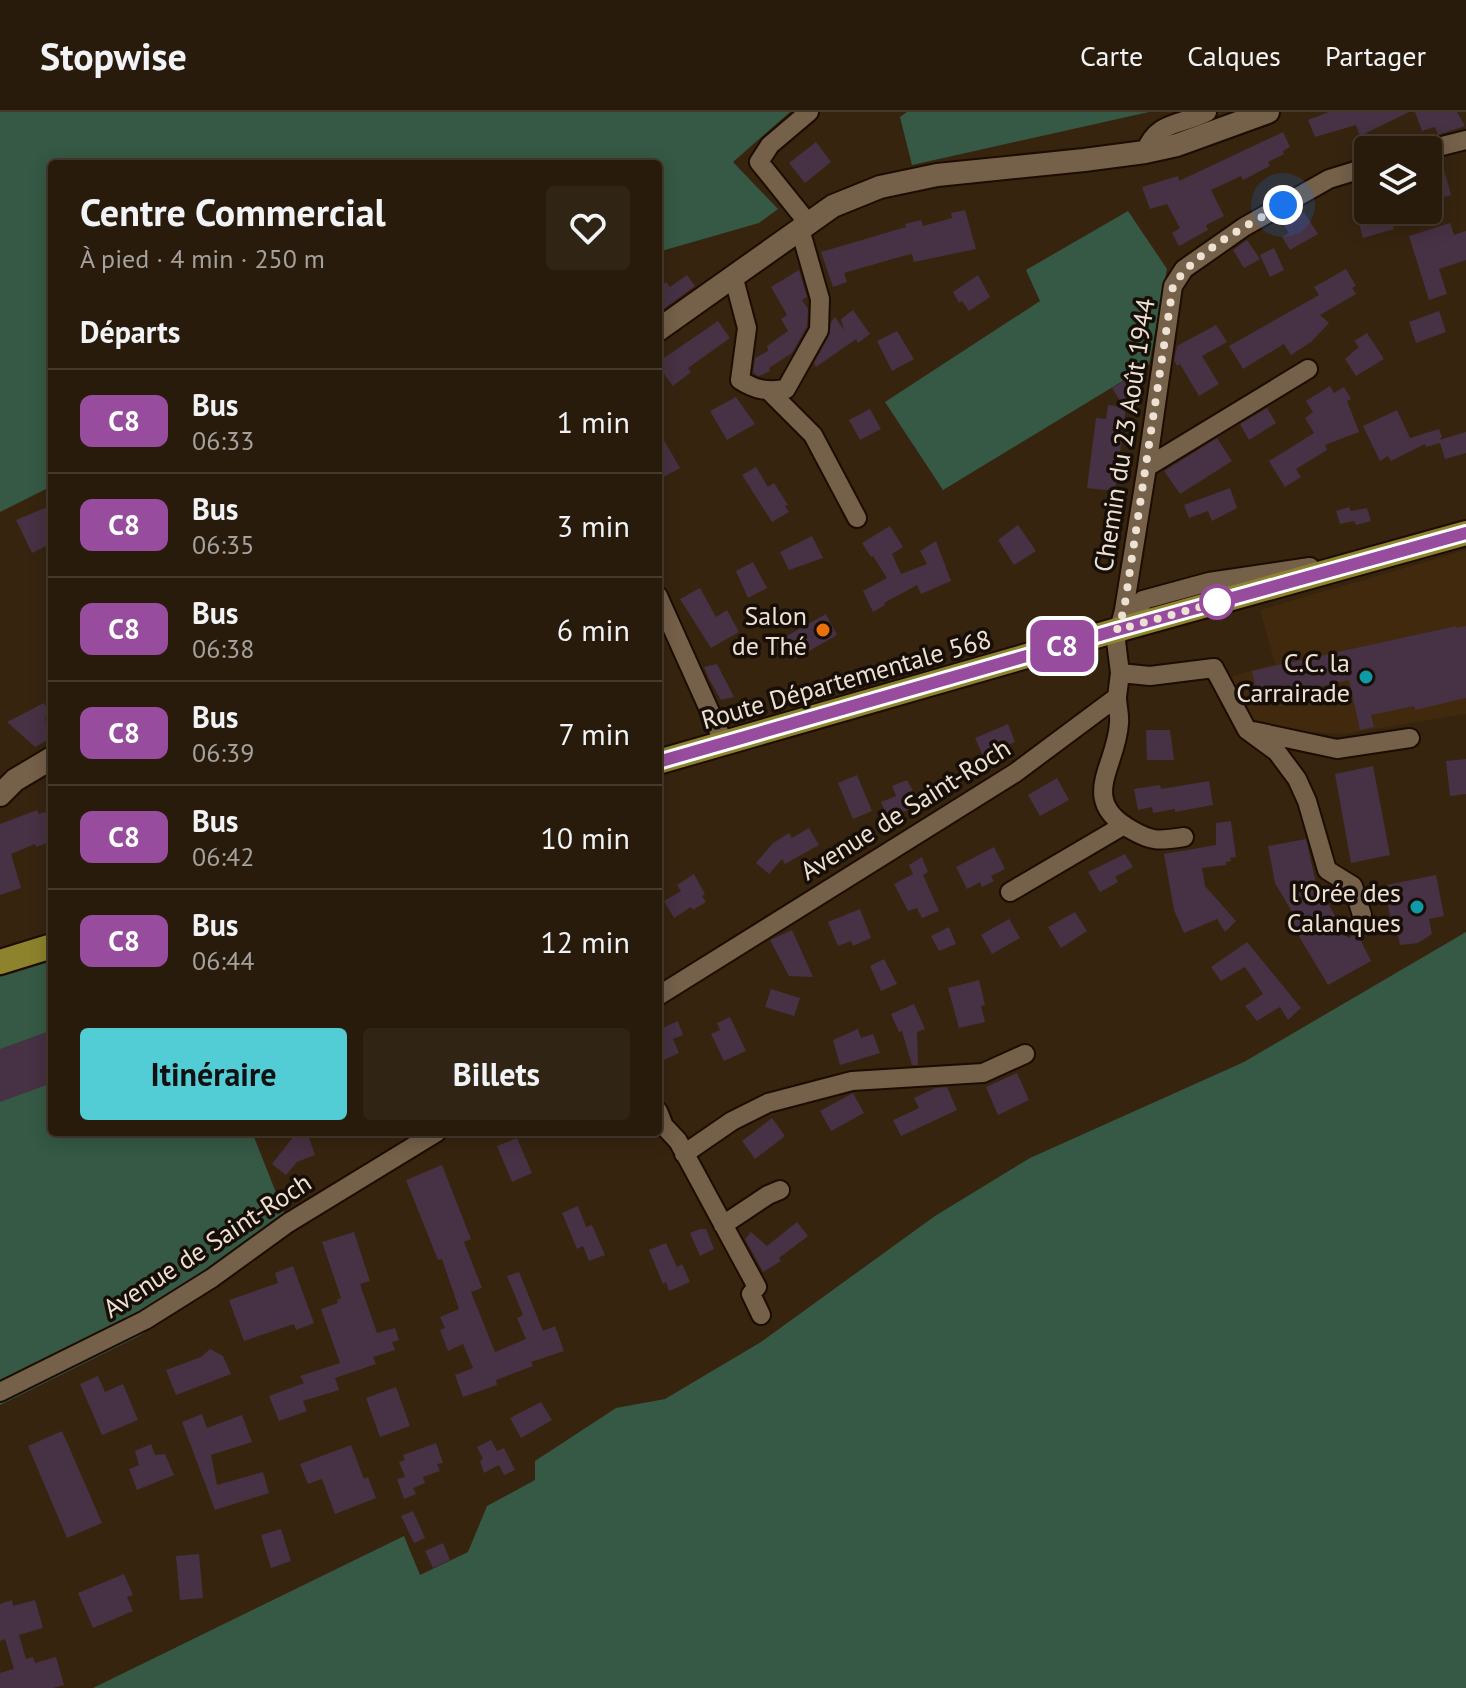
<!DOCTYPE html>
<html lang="fr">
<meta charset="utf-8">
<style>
body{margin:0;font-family:"PT Sans",sans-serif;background:#302414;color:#f1f3f6;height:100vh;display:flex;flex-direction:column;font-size:30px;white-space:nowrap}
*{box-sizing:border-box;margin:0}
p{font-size:26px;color:#a5a19d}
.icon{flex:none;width:44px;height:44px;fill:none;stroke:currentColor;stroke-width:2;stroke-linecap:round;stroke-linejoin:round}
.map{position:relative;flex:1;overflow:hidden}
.side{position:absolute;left:48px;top:48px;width:614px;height:976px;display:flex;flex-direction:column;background:#281b0b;border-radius:8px;box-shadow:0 4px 20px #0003,0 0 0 2px #44392c}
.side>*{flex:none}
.badge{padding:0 16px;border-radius:12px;font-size:28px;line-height:52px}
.controls{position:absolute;left:1354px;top:24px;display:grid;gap:16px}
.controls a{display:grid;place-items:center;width:88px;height:88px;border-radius:8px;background:#281b0b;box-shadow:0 4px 20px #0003,0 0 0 2px #44392c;font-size:40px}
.you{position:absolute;width:40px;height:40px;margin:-20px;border:6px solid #fff;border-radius:50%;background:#1a73e8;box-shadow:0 0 0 12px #1a73e833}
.map>.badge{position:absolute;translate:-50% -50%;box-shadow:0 0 0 4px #fff}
h2{padding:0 32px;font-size:30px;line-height:72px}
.round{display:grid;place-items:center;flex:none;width:84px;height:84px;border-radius:8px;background:#302414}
.headline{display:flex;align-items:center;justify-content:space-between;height:136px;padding:0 32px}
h1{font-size:38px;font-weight:800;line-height:60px}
.primary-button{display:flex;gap:16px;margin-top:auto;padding:16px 32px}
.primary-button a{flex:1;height:92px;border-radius:8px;background:#52ccd5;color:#111;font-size:32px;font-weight:800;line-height:92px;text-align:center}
.primary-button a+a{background:#302414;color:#f1f3f6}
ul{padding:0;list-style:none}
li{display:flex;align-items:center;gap:24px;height:104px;padding:0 32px;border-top:2px solid #44392c}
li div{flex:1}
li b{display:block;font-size:30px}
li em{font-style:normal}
li .badge{min-width:88px;font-weight:700;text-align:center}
header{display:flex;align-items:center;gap:48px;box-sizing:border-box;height:112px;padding:0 40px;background:#281b0b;border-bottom:2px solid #44392c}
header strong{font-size:38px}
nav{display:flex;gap:44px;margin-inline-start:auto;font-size:28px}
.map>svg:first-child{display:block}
.built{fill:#40290d}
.green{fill:#355945}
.building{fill:#473144}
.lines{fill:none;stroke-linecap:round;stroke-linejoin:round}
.minor-casing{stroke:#1d0d00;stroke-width:22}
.tertiary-casing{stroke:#1d0d00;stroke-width:26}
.primary-casing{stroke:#1d0d00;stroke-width:28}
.minor{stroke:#756049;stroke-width:18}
.tertiary{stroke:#756049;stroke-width:22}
.primary{stroke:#8d832d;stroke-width:24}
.line-casing{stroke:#fff;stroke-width:18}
.line{stroke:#974c9d;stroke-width:12}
.walk{stroke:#ede1d4;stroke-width:8;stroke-dasharray:0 14.4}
.stop-dot{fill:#fff;stroke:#974c9d;stroke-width:4}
.food-dot{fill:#e8710a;stroke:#170f07;stroke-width:3}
.culture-dot{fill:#0f9aa8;stroke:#170f07;stroke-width:3}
.labels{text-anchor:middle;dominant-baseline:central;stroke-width:7;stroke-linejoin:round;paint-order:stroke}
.street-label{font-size:26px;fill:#ede1d4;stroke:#170f07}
.poi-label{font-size:26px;fill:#ede1d4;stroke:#170f07;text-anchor:end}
</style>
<header>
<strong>Stopwise</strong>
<nav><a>Carte</a><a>Calques</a><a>Partager</a></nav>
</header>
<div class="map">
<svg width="1466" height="1576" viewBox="0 0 1466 1576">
<rect width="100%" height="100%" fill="#36240f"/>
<path class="built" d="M1466,438V602L1344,622L1290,619L1252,610L1223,567L1275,552L1260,498Z"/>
<path class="green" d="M0,0H790L733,50L778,97L759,111L658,140V52H52V374L0,400Z
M907,0H1149L912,53L900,5Z
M1128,99L1167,157L1149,253L943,378L885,290L1040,189L1026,158Z
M1466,820V1576H93L404,1424L420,1463L468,1440L487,1394L535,1368V1349L616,1296L665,1287L761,1230L935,1104L1030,1046L1244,950Z
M52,849V1020H252L290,1116L216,1175L139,1224L0,1293V865Z"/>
<path class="building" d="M1329,0H1409L1360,24L1356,13L1315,25L1308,8Z
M1415,0H1457L1465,14L1438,23L1435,15L1422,19Z
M1283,20L1290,35L1283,39L1284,42L1268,50L1270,54L1243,68L1241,64L1211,78L1224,104L1206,113L1208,118L1179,134L1172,121L1180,116L1167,92L1150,97L1142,75L1178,64L1179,69Z
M816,30L831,50L805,71L789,51Z
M1444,58L1451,83L1428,90V63Z
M965,98L976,137L914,150L912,142L903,144L844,161L847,170L833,175L821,140L906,115L905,112L921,108L923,114L952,106L951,101Z
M1304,100L1318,122L1290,138L1282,125L1289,121L1283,112Z
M1389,100L1394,117L1363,126L1357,104L1369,101L1370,105Z
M1450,111L1454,123L1466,119V148L1439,157L1447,182L1429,188L1409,124Z
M1247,128L1260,147L1244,156L1233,138Z
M1274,136L1284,158L1270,165L1260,143Z
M1346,157L1356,174L1352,176L1356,182L1320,203L1329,211L1311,230L1291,243L1284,232L1243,257L1229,234L1319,183L1314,175Z
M799,158L807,185L802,188L808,197L807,215L792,241L769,256L770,259L759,264L756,263L753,260L755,246L768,239L767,234L788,219L781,207L787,203L771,175Z
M687,163L695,174L658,201V177L666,170L670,175Z
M978,163L990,185L969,199L962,189L959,191L953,180Z
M853,198L870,222L858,231L856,227L816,255L814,251L829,224L831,210L835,205L844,218L841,207Z
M1439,199L1446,220L1416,231L1409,210Z
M718,209L730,226L688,256L691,260L673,274L658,254V250Z
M1216,213L1227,230L1202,244L1219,272L1199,284L1180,252L1177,254L1174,248L1177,234Z
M897,219L914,247L892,259L877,229Z
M1367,221L1384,247L1356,264L1345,247L1359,235L1354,229Z
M1132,264L1141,278V283L1123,294L1112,276Z
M1330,274L1334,281L1344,275L1351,287L1347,289L1359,320L1325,333L1327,338L1296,357L1301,365L1285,375L1269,349L1314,321L1305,306L1313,300L1306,289Z
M736,285L755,312L727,328L710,299Z
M1108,293L1126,295L1115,379L1087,376L1096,306L1106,307Z
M1267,296L1276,311L1249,328L1240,312Z
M870,297L881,317L860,328L849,308Z
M1397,298L1410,326L1439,317L1442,325L1439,328L1466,320V341L1445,347L1440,331L1426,335L1425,332L1391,349L1388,344L1380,349L1363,314Z
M658,318L680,356L658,368Z
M1217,326L1232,349L1180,382L1164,359Z
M756,355L768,375L774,371L788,393L785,394L789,400L772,410L742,363Z
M1230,376L1237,396L1212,409L1208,399L1189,406L1184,393Z
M52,393V431L32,441L16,408Z
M1349,395L1351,399L1367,396L1371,409L1356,413L1354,409L1340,412L1336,399Z
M1018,413L1036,439L1014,453L998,428Z
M890,414L903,435L892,442L901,462L927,452L920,439L936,429L951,469L921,482L917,473L884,491L885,493L873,500L863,479L887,466L873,444L871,445L862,431Z
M812,424L823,446L789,458L780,440Z
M753,450L767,476L748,486L736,459Z
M700,476L716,505L727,498L739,520L711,536L680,487Z
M826,502L837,523L795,547L783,526Z
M1456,514V516L1466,514V586L1415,598L1414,594L1371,603L1374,615L1360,618L1349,568L1291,581L1292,584L1258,589L1252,559Z
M717,552L734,585L721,588L709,567L704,555Z
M44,591L50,602L45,604L48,628L35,635L7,610Z
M1008,612L1015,630L983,644L975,626Z
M1146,618H1170L1174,648H1147Z
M1466,647V682L1450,684L1446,649Z
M1373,654L1390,743L1351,751L1335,662Z
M857,663L872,699L853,707L838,671Z
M1057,666L1069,688L1040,704L1028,683Z
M907,668L920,692L888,707L881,690L896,684L892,674Z
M1209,669L1213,693L1175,700V697L1153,701L1152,695L1138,698L1134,677L1160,673L1161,677Z
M37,698L39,702L45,700L52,718V729L36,735L35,732L11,742L21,776L0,783V712Z
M1231,709L1236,745L1230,746L1231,749L1226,750V753L1202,756L1205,774L1236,809L1225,820L1217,807L1184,821L1174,798L1164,742L1216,733V711Z
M809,716L819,733L785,752L782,747L769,762L756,751L773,731L789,721L792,726Z
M1306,727L1316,771L1348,826L1357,821L1371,849L1328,873L1297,821L1299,820L1291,807L1295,805L1275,771L1268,734Z
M994,735L1005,757L991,764L994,769L982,775L980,770L967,777L956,755Z
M1125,742L1133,755L1115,765L1118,770L1100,780L1088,760Z
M922,745L928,760L923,763L939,799L922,806L917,796L908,799L894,772L913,762L909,753Z
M694,762L705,782L702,784L706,790L693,798L691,795L674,806L664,789L681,779L677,773Z
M1436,763L1444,804L1429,807L1432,822L1418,831L1400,833L1397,818L1393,819L1387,788H1390L1387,773Z
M860,797L871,826L853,834L851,829L838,834L828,810Z
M1075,800L1087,819L1061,836L1048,815Z
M1009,807L1020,826L992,842L981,823Z
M949,815L956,832L939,839L931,824Z
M792,818L813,865L789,864L770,828Z
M1247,830L1301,896L1288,908L1280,895L1257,909L1245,894L1263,882L1245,855L1221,869L1211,855Z
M884,847L897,872L881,879L870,854Z
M979,868L985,893L981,894L985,910L959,916L948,876Z
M771,877L800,886L794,904L765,895Z
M914,892L925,917L917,920L918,953H912L902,919L899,920L891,902Z
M730,905L746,939L724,949L711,922L720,918L717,911Z
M678,909L683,923L673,927L679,941L664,948L658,934V918Z
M858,917L861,926L873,922L880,941L840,953L833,928Z
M52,918V971L0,990V937Z
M1017,961L1029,988L998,1003L986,975Z
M947,975L957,998L901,1024L893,1008L919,996L914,986L935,976Z
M853,981L864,1001L831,1019L820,999Z
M772,1006L785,1024L755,1047L742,1029Z
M297,1020H307L315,1043L297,1050L286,1063L272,1052Z
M517,1026L532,1061L512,1070L497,1034Z
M442,1053L471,1127L464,1130L482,1176L471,1180L495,1240L526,1227L517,1206L523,1203L507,1164L519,1160L543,1219L555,1214L564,1239L531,1250L533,1254L496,1268L497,1273L463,1285L455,1263L473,1256L463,1232L448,1239L440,1218L445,1216L440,1205L459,1197L442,1147L438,1148L406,1068Z
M578,1094L586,1115L592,1113L605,1143L589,1149L583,1134L577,1137L562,1101Z
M797,1110L808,1124L779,1146L781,1149L763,1160L745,1127L751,1120L767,1134Z
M700,1117H706L714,1137L700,1144L690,1121Z
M354,1120L370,1169L360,1172L377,1221L395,1216L399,1228L392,1230L395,1238L373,1245L376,1252L335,1266L339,1278L303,1289L307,1299L279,1309L269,1284L304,1271L300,1264L340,1251L321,1197L338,1191L337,1188L341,1186L322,1130Z
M666,1131L677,1155L682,1152L690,1170L669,1179L666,1170L663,1172L649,1138Z
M293,1154L314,1211L296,1218L294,1212L244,1229L229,1188L278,1171L275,1161Z
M210,1237L223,1244L231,1262L176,1283L166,1258L201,1245Z
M98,1264L105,1280L123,1272L138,1308L102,1323L80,1272Z
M396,1275L410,1314L380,1325L366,1286Z
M541,1290L552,1308L521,1326L510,1306Z
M202,1302L207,1316L242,1303L252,1330L211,1343L217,1373L263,1360L269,1381L215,1398L182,1310Z
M62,1319L102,1411L67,1426L28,1334Z
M491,1328L497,1339L504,1336L515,1358L504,1363L499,1353L484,1361L480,1349L483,1347L477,1335Z
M436,1331L443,1351L437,1352L440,1359L423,1365L425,1371L413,1376L416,1382L404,1387L397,1367L405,1365L399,1350L405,1348L403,1343Z
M151,1332L155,1343L165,1342L174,1363L137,1378L129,1357L139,1353L135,1339Z
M351,1333L364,1367L368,1365L376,1386L335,1402L322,1367L308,1372L300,1352Z
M413,1399L425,1426L414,1431L401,1404Z
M281,1417L291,1449L271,1456L261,1423Z
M443,1431L450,1448L433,1456L425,1439Z
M199,1442L203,1486L180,1488L176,1444Z
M124,1462L133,1483L127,1485L133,1499L93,1516L78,1481Z
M12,1488L13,1494L35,1488L43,1516L19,1523L26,1547L33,1545L35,1551L56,1545L64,1573L53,1576H0V1561L14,1557L5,1527L0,1529V1492Z"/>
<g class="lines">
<g class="minor-casing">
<path id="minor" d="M1426,38L1466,28
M1145,40C1157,8 1180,14 1207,0
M808,111L759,50L770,33L809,0
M733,163L747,216L740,268C755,278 768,280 786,277L819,218L820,187L800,117
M769,279L813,323L857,406
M1147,355L1308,257
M658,484L724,631
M1132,514L1143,488L1209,470L1310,455
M1120,561L1150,564L1214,556L1247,618L1277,640L1297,667L1307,689L1327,758L1353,774L1362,803
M1117,585C1117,594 1120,603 1119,611C1117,654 1078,687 1130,717C1152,730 1159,729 1184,725
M1253,619L1337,637L1410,626
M1010,780L1124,713
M658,884L1015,661L1117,585L1120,561L1116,529L1124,498L1147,355L1173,174L1184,157L1244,115L1329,67L1368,55
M658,999L664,1014L678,1029L757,1175L751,1182L761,1203
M684,1042L732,1009L768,991L852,969L983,961L1025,942
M723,1113L768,1083L780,1078
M0,1280L145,1208L212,1166L288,1111L437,1020"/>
</g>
<g class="tertiary-casing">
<path id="tertiary" d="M658,218L833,94L880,75L937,63L1084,48L1145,40L1177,33L1268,0
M0,683L15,668L52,646"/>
</g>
<g class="primary-casing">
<path id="primary" d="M658,650L1117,518L1466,421
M0,850L52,834"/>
</g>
<use href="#minor" class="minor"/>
<use href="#tertiary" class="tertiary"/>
<use href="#primary" class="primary"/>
</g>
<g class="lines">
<g class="line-casing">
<path id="line" d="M658,650L1117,518L1466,421"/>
</g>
<use href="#line" class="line"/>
<path class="walk" d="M1217,490L1229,487L1117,518L1124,498L1173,174C1197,138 1245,115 1283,93"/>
</g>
<circle class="stop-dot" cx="1217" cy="490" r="16"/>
<circle class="food-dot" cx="823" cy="518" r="8"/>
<g class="culture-dot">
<circle cx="1366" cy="565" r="8"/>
<circle cx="1417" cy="795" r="8"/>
</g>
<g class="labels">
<g class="street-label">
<text transform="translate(1124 323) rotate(-81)">Chemin du 23 Août 1944</text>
<text transform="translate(846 567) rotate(-16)">Route Départementale 568</text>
<text transform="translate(905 697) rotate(-32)">Avenue de Saint-Roch</text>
<text transform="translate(207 1133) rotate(-33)">Avenue de Saint-Roch</text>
</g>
<g class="poi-label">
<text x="807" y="503">Salon<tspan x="807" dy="30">de Thé</tspan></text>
<text x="1350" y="550">C.C. la<tspan x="1350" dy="30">Carrairade</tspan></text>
<text x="1401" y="780">l'Orée des<tspan x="1401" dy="30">Calanques</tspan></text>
</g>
</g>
</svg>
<div class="controls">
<a><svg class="icon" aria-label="layers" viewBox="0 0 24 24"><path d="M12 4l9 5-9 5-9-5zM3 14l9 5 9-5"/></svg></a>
</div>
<div class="you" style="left:1283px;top:93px"></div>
<b class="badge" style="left:1062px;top:534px;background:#974c9d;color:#fff">C8</b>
<section class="side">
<div class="headline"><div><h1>Centre Commercial</h1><p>À pied · 4 min · 250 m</p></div><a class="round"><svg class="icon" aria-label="heart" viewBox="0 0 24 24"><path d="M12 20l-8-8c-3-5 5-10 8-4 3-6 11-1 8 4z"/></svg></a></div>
<h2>Départs</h2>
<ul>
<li><span class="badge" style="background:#974c9d;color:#fff">C8</span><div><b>Bus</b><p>06:33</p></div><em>1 min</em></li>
<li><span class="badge" style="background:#974c9d;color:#fff">C8</span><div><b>Bus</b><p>06:35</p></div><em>3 min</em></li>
<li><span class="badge" style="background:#974c9d;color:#fff">C8</span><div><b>Bus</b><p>06:38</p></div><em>6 min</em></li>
<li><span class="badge" style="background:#974c9d;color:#fff">C8</span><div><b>Bus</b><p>06:39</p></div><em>7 min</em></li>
<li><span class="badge" style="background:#974c9d;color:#fff">C8</span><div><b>Bus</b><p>06:42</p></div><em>10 min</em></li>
<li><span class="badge" style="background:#974c9d;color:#fff">C8</span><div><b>Bus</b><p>06:44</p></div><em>12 min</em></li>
</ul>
<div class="primary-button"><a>Itinéraire</a><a>Billets</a></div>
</section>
</div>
